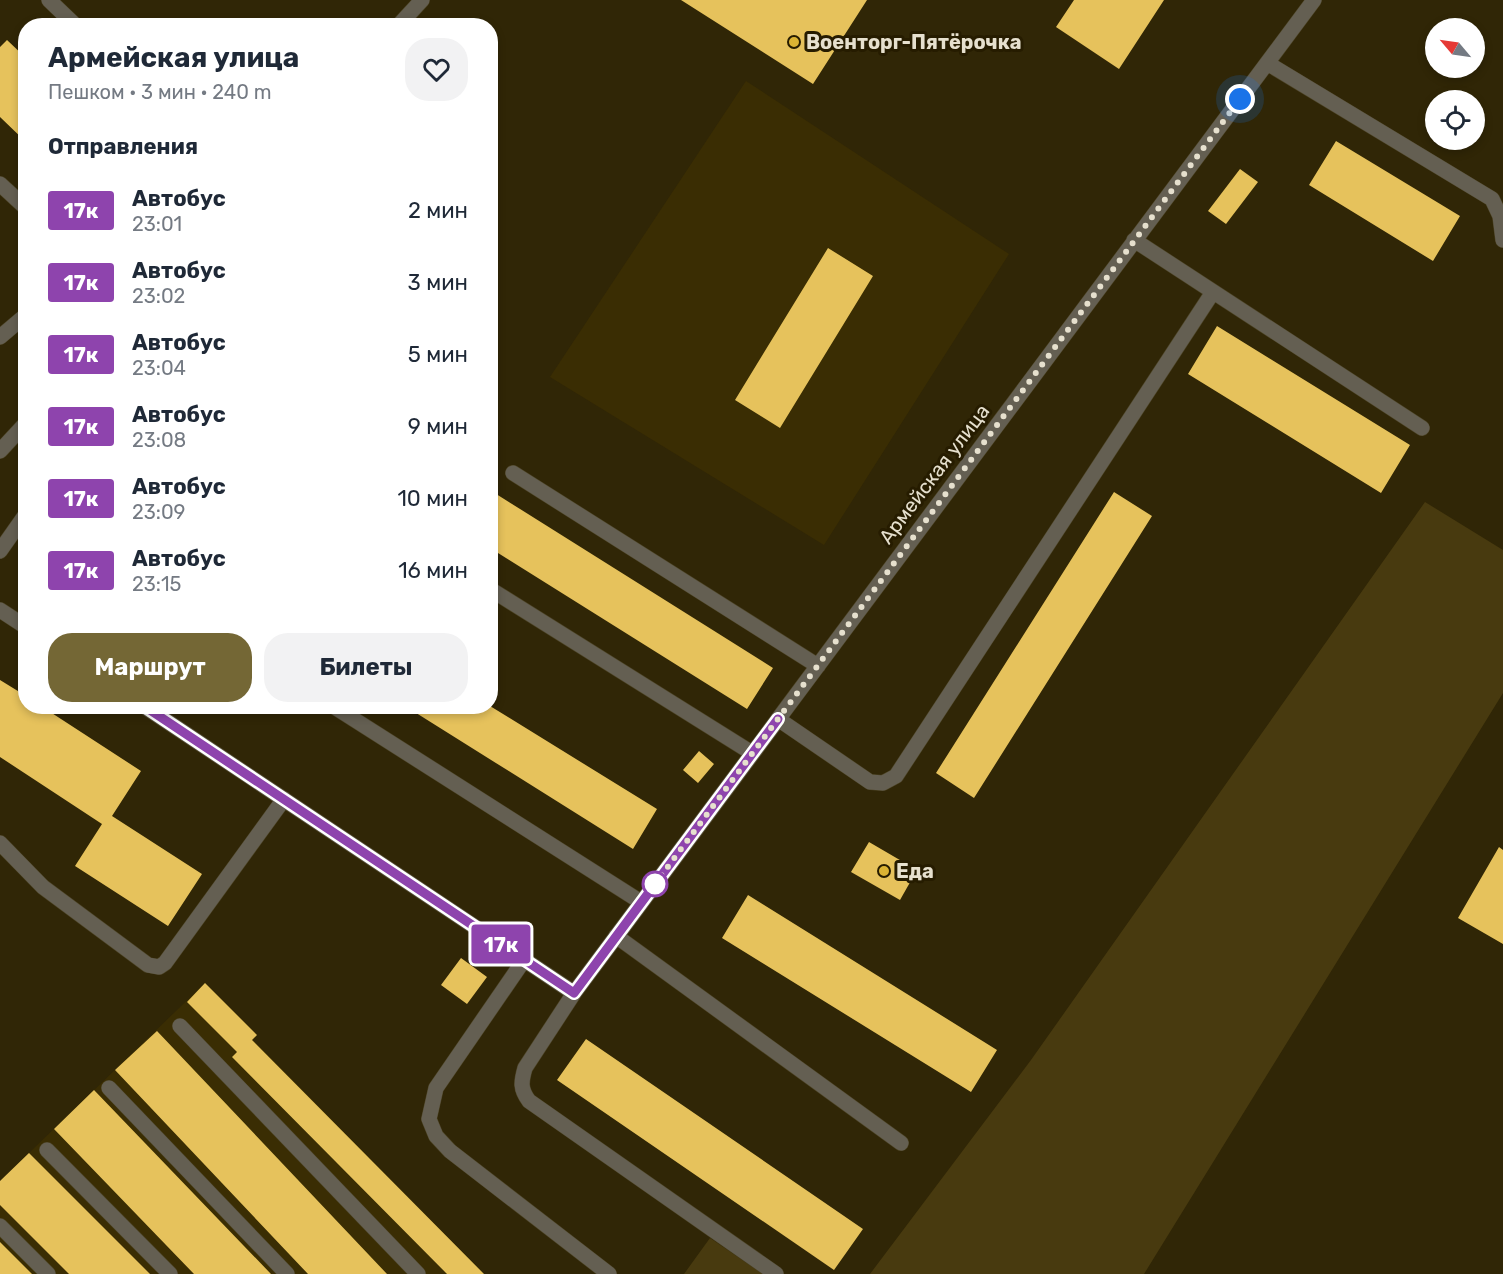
<!DOCTYPE html>
<html lang="ru">
<meta charset="utf-8">
<style>
body{margin:0;font-family:Rubik,sans-serif;background:#f2f2f3;color:#1f2937;height:100vh;display:flex;flex-direction:column;font-size:22px;white-space:nowrap}
*{box-sizing:border-box;margin:0}
p{font-size:20px;color:#747a83}
.icon{flex:none;width:33px;height:33px;fill:none;stroke:currentColor;stroke-width:2;stroke-linecap:round;stroke-linejoin:round}
.map{position:relative;flex:1;overflow:hidden}
.panel{position:absolute;left:18px;top:18px;width:480px;height:696px;display:flex;flex-direction:column;background:#fff;border-radius:24px;box-shadow:0 3px 9px #0003}
.panel>*{flex:none}
.badge{padding:0 12px;border-radius:4px;font-size:21px;line-height:39px}
.needle{width:39px;rotate:299deg}
.fabs{position:absolute;left:1425px;top:18px;display:grid;gap:12px}
.fabs a{display:grid;place-items:center;width:60px;height:60px;border-radius:50%;background:#fff;box-shadow:0 3px 9px #0003;font-size:30px}
.you{position:absolute;width:30px;height:30px;margin:-15px;border:4px solid #fff;border-radius:50%;background:#1a73e8;box-shadow:0 0 0 9px #1a73e833}
.map>.badge{position:absolute;translate:-50% -50%;box-shadow:0 0 0 3px #fff}
h2{padding:0 30px;font-size:22px;line-height:54px}
.round{display:grid;place-items:center;flex:none;width:63px;height:63px;border-radius:24px;background:#f2f2f3}
.head{display:flex;align-items:center;justify-content:space-between;height:102px;padding:0 30px}
h1{font-size:28px;font-weight:700;line-height:45px}
.primary-button{display:flex;gap:12px;margin-top:auto;padding:12px 30px}
.primary-button a{flex:1;height:69px;border-radius:24px;background:#746735;color:#fff;font-size:24px;font-weight:700;line-height:69px;text-align:center}
.primary-button a+a{background:#f2f2f3;color:#1f2937}
ul{padding:0;list-style:none}
li{display:flex;align-items:center;gap:18px;height:72px;padding:0 30px}
li div{flex:1}
li b{display:block;font-size:22px}
li em{font-style:normal}
li .badge{min-width:66px;font-weight:700;text-align:center}
.map>svg:first-child{display:block}
.built{fill:#3a2d03}
.green{fill:#483a0f}
.building{fill:#e6c25c}
.lines{fill:none;stroke-linecap:round;stroke-linejoin:round}
.minor-casing{stroke:#4d4426;stroke-width:16}
.minor{stroke:#645f52;stroke-width:15}
.line-casing{stroke:#fff;stroke-width:14}
.line{stroke:#8e44ad;stroke-width:9}
.walk{stroke:#e6e0ce;stroke-width:6;stroke-dasharray:0 10.8}
.poi-dot{fill:#dbb333;stroke:#261c00;stroke-width:2}
.stop-dot{fill:#fff;stroke:#8e44ad;stroke-width:3}
.labels{text-anchor:middle;dominant-baseline:central;stroke-width:6;stroke-linejoin:round;paint-order:stroke}
.poi-label{font-size:20px;font-weight:bold;fill:#e6e0ce;stroke:#261c00;text-anchor:start}
.street-label{font-size:20px;fill:#e6e0ce;stroke:#261c00}
</style>
<div class="map">
<svg width="1503" height="1274" viewBox="0 0 1503 1274">
<rect width="100%" height="100%" fill="#302606"/>
<path class="built" d="M746,81L1009,254L824,545L550,377Z
M205,983L257,1035L253,1040L484,1274H0V1181Z"/>
<path class="green" d="M1425,502L1503,550V693L1144,1274H870L1031,1060Z
M710,1238L763,1274H684Z"/>
<path class="building" d="M681,0H867L813,84Z
M1074,0H1164L1119,69L1056,27Z
M7,40L26,58V142L0,117V47Z
M1336,141L1460,216L1433,261L1309,185Z
M1240,169L1258,182L1226,224L1208,211Z
M828,248L873,276L780,428L735,400Z
M1217,326L1410,445L1381,493L1188,374Z
M493,492L773,668L747,709L490,548V496Z
M1114,492L1152,516L974,798L936,773Z
M0,680L26,696V706H41L141,771L112,816L202,874L168,926L75,866L102,824L0,757Z
M405,706H490L657,809L633,849Z
M699,751L714,764L698,783L683,770Z
M869,842L917,870L900,900L851,872Z
M1499,847L1503,850V944L1458,918Z
M748,895L997,1050L971,1092L722,938Z
M461,958L487,977L467,1004L441,985Z
M205,983L257,1035L252,1040L484,1274H447L232,1057L237,1052L187,1002Z
M157,1031L387,1274H308L115,1070Z
M586,1039L863,1229L834,1270L557,1080Z
M94,1090L271,1274H194L54,1129Z
M29,1153L150,1274H69L0,1205V1181Z
M0,1242L32,1274H0Z"/>
<g class="lines">
<g class="minor-casing">
<path id="minor" d="M49,0L76,26
M398,26L422,0
M1267,63L1492,199L1500,216L1503,240
M0,184L26,208
M1134,240L1422,428
M0,337L26,315
M0,451L26,423
M513,473L818,666
M0,551L26,514
M490,589L752,753
M0,610L26,627
M144,706L574,993L1314,0
M333,706L641,902
M778,719L870,782L883,783L896,776L1213,292
M0,843L43,887L148,965L159,967L165,963L284,799
M616,936L901,1143
M524,960L436,1088L429,1119L436,1136L450,1151L609,1274
M574,993L525,1068C521,1082 520,1089 529,1101L776,1274
M180,1026L418,1274
M109,1088L287,1274
M47,1150L170,1274
M0,1226L48,1274"/>
</g>
<use href="#minor" class="minor"/>
</g>
<g class="lines">
<g class="line-casing">
<path id="line" d="M144,706L574,993L778,719"/>
</g>
<use href="#line" class="line"/>
<path class="walk" d="M655,884L1240,99"/>
</g>
<g class="poi-dot">
<circle cx="794" cy="42" r="6"/>
<circle cx="884" cy="871" r="6"/>
</g>
<circle class="stop-dot" cx="655" cy="884" r="12"/>
<g class="labels">
<g class="poi-label">
<text x="806" y="42">Военторг-Пятёрочка</text>
<text x="896" y="871">Еда</text>
</g>
<g class="street-label">
<text transform="translate(934 474) rotate(-53)">Армейская улица</text>
</g>
</g>
</svg>
<div class="fabs">
<a><svg class="needle" viewBox="-14 -14 28 28"><path d="M0-13l5 13h-10z" fill="#e53935"/><path d="M0 13l5-13h-10z" fill="#747a83"/></svg></a>
<a><svg class="icon" aria-label="locate" viewBox="0 0 24 24"><circle cx="12" cy="12" r="6"/><path d="M12 2v4M12 18v4M2 12h4M18 12h4"/></svg></a>
</div>
<div class="you" style="left:1240px;top:99px"></div>
<b class="badge" style="left:501px;top:944px;background:#8e44ad;color:#fff">17к</b>
<section class="panel">
<div class="head"><div><h1>Армейская улица</h1><p>Пешком · 3 мин · 240 m</p></div><a class="round"><svg class="icon" aria-label="heart" viewBox="0 0 24 24"><path d="M12 20l-8-8c-3-5 5-10 8-4 3-6 11-1 8 4z"/></svg></a></div>
<h2>Отправления</h2>
<ul>
<li><span class="badge" style="background:#8e44ad;color:#fff">17к</span><div><b>Автобус</b><p>23:01</p></div><em>2 мин</em></li>
<li><span class="badge" style="background:#8e44ad;color:#fff">17к</span><div><b>Автобус</b><p>23:02</p></div><em>3 мин</em></li>
<li><span class="badge" style="background:#8e44ad;color:#fff">17к</span><div><b>Автобус</b><p>23:04</p></div><em>5 мин</em></li>
<li><span class="badge" style="background:#8e44ad;color:#fff">17к</span><div><b>Автобус</b><p>23:08</p></div><em>9 мин</em></li>
<li><span class="badge" style="background:#8e44ad;color:#fff">17к</span><div><b>Автобус</b><p>23:09</p></div><em>10 мин</em></li>
<li><span class="badge" style="background:#8e44ad;color:#fff">17к</span><div><b>Автобус</b><p>23:15</p></div><em>16 мин</em></li>
</ul>
<div class="primary-button"><a>Маршрут</a><a>Билеты</a></div>
</section>
</div>
